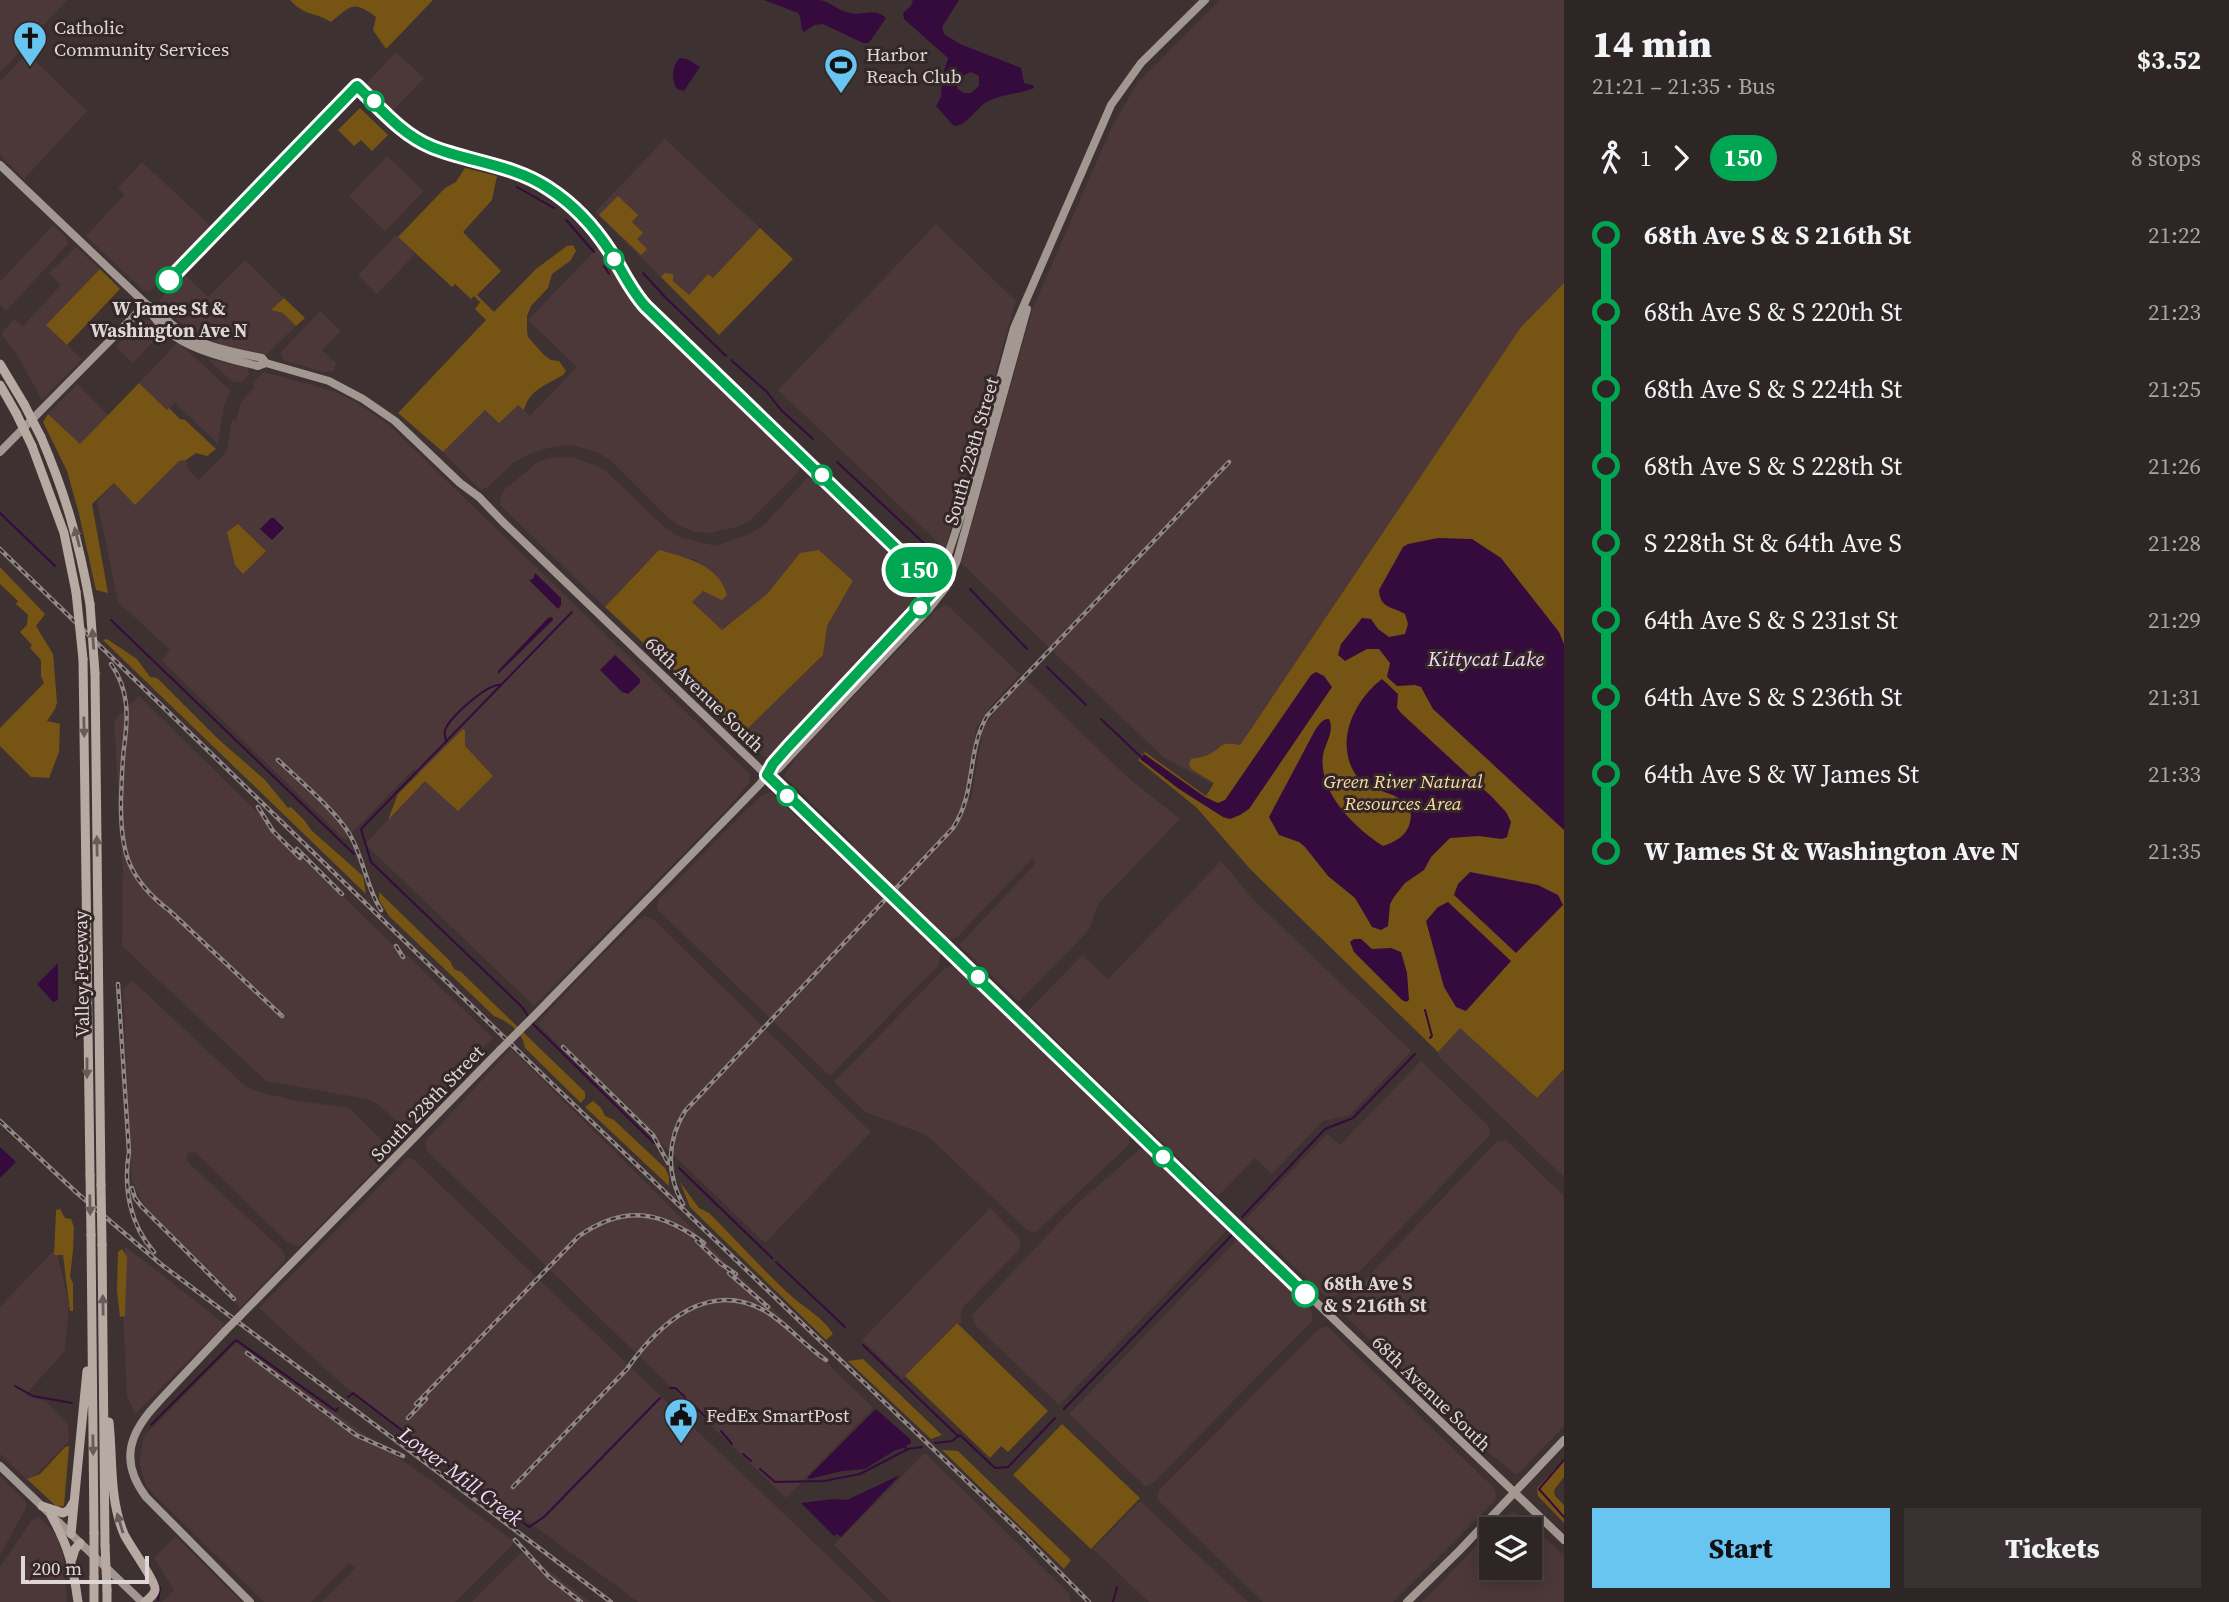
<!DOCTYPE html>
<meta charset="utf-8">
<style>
body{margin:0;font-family:"Source Serif 4",serif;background:#3a3132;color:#f1f3f6;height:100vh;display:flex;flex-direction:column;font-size:26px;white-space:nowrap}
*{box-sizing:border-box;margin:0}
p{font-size:23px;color:#a7a5a7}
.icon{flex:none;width:38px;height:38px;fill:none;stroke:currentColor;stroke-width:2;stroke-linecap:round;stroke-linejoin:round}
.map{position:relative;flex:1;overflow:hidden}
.details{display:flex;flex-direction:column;background:#2e2525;width:665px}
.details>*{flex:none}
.badge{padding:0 14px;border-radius:23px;font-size:24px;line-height:46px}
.tools{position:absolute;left:1479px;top:1517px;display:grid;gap:14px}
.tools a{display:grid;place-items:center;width:63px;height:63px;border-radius:0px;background:#2e2525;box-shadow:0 4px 18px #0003,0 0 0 2px #494242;font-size:35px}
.scale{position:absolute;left:21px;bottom:18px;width:128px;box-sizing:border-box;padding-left:7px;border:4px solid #dfd7d7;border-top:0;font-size:19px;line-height:24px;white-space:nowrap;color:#dfd7d7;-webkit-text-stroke:5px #332727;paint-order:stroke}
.map>.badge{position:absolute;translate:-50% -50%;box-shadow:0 0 0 4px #fff}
.legs{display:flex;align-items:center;gap:10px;height:77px;padding:0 28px;font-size:23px}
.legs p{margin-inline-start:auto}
.head{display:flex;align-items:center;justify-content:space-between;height:119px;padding:0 28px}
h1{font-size:38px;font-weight:800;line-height:52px}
.cta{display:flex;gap:14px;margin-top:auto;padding:14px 28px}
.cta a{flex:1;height:80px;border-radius:0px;background:#68c4f0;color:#111;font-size:28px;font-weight:800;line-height:80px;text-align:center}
.cta a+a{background:#3a3132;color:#f1f3f6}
ul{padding:0 28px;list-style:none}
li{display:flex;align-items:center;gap:24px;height:77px;font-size:26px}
li i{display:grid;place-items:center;width:10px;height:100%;margin:0 9px;background:currentColor}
li i::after{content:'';width:18px;height:18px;margin:-9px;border:5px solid;border-radius:50%;background:#2e2525}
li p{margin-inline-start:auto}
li:first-child i{background:linear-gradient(#0000 50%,currentColor 0)}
li:last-child i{background:linear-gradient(currentColor 50%,#0000 0)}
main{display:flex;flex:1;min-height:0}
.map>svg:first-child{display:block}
.built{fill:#4c3838}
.green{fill:#765414}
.water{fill:#350a3d;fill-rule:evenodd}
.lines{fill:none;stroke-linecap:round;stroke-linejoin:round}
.stream{stroke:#350a3d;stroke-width:2}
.major{stroke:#a29791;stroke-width:8}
.highway{stroke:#b7aaa2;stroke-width:9}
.rail-casing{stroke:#918787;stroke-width:4.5}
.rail{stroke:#332727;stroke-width:2;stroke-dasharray:5;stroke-linecap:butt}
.major-bridge{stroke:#a29791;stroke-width:8}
.highway-bridge{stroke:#b7aaa2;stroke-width:9}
.oneway{fill:#685b58}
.line-1-casing{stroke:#fff;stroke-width:16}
.line-1{stroke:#00a651;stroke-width:10}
.stop-1-dot{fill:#fff;stroke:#00a651;stroke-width:3.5}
.labels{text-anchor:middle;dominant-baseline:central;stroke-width:6;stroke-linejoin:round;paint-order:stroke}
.poi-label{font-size:19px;fill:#dfd7d7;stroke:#332727;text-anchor:start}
.stop-label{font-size:19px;font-weight:bold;fill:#dfd7d7;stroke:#332727}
.street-label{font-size:19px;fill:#dfd7d7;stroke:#332727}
.park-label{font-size:19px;font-style:italic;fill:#fcdba6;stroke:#332727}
.water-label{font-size:21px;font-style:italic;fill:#f4dafa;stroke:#332727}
</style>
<main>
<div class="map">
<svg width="1564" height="1602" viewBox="0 0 1564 1602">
<rect width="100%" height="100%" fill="#3e3131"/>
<path class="built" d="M0,0H67L0,73Z
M1220,0H1564V283L1521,327L1213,784L1163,757L961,563L1032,310L1111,129L1137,83Z
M396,52L424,78L392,112L364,86Z
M27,53L87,111L24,179L0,155V82Z
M665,139L793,259L719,335L595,212Z
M387,156L424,191L385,231L349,196Z
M142,162L213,228L149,292L144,291L86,236L124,195L118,188Z
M936,224L1016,301L945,549L778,390Z
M53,225L66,237L68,244L6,311L0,305V282Z
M396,235L415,254L377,294L358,275Z
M599,246L639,305L799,459L801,464L799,471L749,521L738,527L709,533L695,532L682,527L668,518L610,460L598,453L572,445L556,446L531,453L513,463L487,488L480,489L443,452L485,409L518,404L530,416L577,367L528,320Z
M76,247L100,269L46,325L82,359L42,400L17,355L1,334L14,319L23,326L61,285L49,273Z
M245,260L284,298L272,310L283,313L296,326L266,355L220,344L199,334L171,316L159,304L160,299L184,274L208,297Z
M320,311L341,331L322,350L336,363L334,371L324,372L285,361L281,356L282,351Z
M142,320H150L163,331L133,363L117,348L118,344Z
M178,342L230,390L224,406L218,444L175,403L167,410L139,383Z
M207,359L247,367L249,374L242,382H233Z
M264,372L330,390L356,402L388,424L750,774L749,783L725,811L534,1006L365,844L425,781L414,769L345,840L162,661L170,650L118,602L97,501L114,483L136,504L179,461L186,460L188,470L199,480L227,451L232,420H236L241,402L255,387L252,383Z
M77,384L108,415L80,445L48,414Z
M573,457L604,469L662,525L679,537L716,546L750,534L764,525L806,479L812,477L819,478L926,582V592L772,755L765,758L741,735L823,655L827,626L853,582L800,553L767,594L722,631L692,602L703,591L697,560L659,550L605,607L500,505L501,496L504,490L539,461L552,458Z
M946,604L1020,674L991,706L976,728L966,795L971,800L983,728L996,710L1025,678L1126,776L1180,819L1098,904L1089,930L1019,1002L959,945L1036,863L1032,859L958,936L954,939H948L851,846L853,843L784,776L797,756L936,610Z
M139,696L404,956L406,954L493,1038L451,1082L454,1085L410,1130L405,1129L379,1105L367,1099L266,1081L122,946L123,872L114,721Z
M771,792L941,953L938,966L830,1076L657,909L658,900L739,817L761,796Z
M1221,861L1253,899L1411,1051L1350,1115L1323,1121L1272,1174L1255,1158L1218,1196L1027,1012L1082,955L1108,979Z
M646,916L654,920L871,1132L765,1243L537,1024L593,964L639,919Z
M954,965L1063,1069L1061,1072L1067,1073L1129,1134V1145L1035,1233L1027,1230L931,1139L924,1134L865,1112L834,1082L944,969Z
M132,980L245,1086L259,1092L293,1100L349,1108L393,1151L301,1245L295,1246L288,1243L195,1152L187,1153V1160L190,1164L282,1250L285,1256L284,1262L240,1308L144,1205L132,1181L123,989Z
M1460,1027L1537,1098L1564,1069V1177L1438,1056V1052Z
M511,1049L873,1408L786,1498L426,1150L425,1141Z
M1421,1061L1489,1126L1490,1135L1337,1295L1328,1299L1245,1220L1327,1134L1340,1145Z
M1506,1140L1564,1196V1426L1520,1472L1516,1474L1489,1453L1341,1312L1343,1303L1497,1141Z
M1140,1149H1144L1228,1229L1059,1405L975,1325L972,1315L1078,1203Z
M411,1158L414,1160L876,1602H638L344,1386L259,1308L406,1159Z
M990,1208L1020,1239V1249L964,1306L961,1312V1323H956L903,1379L862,1340Z
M1238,1239L1311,1310L1313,1320L1153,1483L1145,1486L1069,1414Z
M125,1246L225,1324L135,1414L127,1396L122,1292Z
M56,1248L69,1305L65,1351L25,1395L45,1401L68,1424L69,1441L29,1482L0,1454V1307Z
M1324,1327H1328L1494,1488L1496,1493L1495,1501L1393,1602H1263L1157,1499L1159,1490L1317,1331Z
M236,1343L433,1482L515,1542L455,1602H322L355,1568L349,1563L311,1602H264L155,1496L146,1486L139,1463L144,1436Z
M925,1453L1069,1593L1071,1602H891L834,1545Z
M0,1476L26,1502V1508L0,1555Z
M1140,1501L1248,1602H1149L1093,1549Z
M1514,1512L1518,1513L1564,1555V1602H1422L1491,1531V1568H1530V1530L1493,1529L1507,1515Z
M39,1517L56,1534L63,1556L67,1602H0V1567L32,1520Z
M175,1536L242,1602H162L174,1590L154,1558Z
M522,1552L541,1570L544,1567L590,1602H472Z"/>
<path class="green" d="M290,0H433L386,49L373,30L376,17C353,0 352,5 331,22C313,11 306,17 290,0Z
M360,108L388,135L372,151L361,140L354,146L338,130Z
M465,168L497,176L492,200L463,232L501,271L477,295L494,312L536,269L567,246L573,245L576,251L570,261L552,274L548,288L531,306L527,316V331L528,337L544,355L551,360L559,361L566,371L563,375C546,385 529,390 524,410L518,405L499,423L485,410L443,452L398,413L486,320L475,309L480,302L474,296L471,299L455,284L452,287L398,237L445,188L456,182Z
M618,196L638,215L632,222L643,233L637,239L647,249L641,255L599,215Z
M760,228L793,259L719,335L661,277L665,273L673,274V281L689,295L708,274L713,278Z
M100,269L120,289L67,345L46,325Z
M1564,283V1069L1537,1098L1460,1028L1438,1052L1251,870L1197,808L1138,760L1145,752L1206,796L1214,783L1191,769L1189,765L1191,759C1196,758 1204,757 1208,755C1224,747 1218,741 1240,745L1521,327Z
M284,298L305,318L296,326L283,313L271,310Z
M139,383L167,410L169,408L180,419L185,420L216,449L207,456L196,453L186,460L179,461L135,505L114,483L92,504L108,593L96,590L79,514L67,471L43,422L48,414L80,444Z
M238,524L266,551L243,574L235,565L227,532Z
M659,550C686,557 719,565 727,595L722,600L703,591L692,602L722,630L767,594L800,553L819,550L853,581L827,626L823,655L741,735L605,607Z
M0,567L45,614L36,626L53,654L57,703L55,709L47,721L60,724L59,752L49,778L31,777L0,746V728L44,683L41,676V660L30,648L32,645L20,632L27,625L28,615L16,604L18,601L0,584Z
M107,639L137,659L150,677L157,678L217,738L265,780L288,808L291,807L305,821L311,830L363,876L366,894L103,640Z
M463,729L465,731V746L493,776L458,811L425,781L388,820L398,794Z
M379,892L450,961L454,969L461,972L585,1092V1098L581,1103L525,1048C523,1032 509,1022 494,1016L389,916L379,900Z
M593,1101L601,1108L605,1116L614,1120L665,1168L669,1177V1186L585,1107Z
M680,1182L699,1208L709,1213C736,1240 762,1269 789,1294C804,1308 823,1317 833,1334L826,1340L690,1207Z
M60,1209L65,1218L71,1219L74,1227L73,1251L70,1277L73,1283V1311H70L63,1255H54L56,1210Z
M122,1249L127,1257L125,1316L120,1317L117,1291L118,1252Z
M957,1323L1048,1411L1008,1452L1001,1446L990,1458L905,1376Z
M863,1359L942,1435L931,1439L848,1361Z
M1062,1424L1140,1498L1091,1549L1013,1475Z
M69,1446L64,1506L57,1507L27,1479L40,1474L65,1447Z
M942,1450L958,1451L1071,1560L1064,1569Z
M1564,1459V1477L1554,1490L1555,1496L1564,1505V1523L1538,1496L1537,1488Z"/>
<path class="water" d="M764,0C782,0 803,0 820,0C830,2 839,11 850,13C865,16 873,7 886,18L871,40L868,43H863L823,24L814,25L804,32C799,26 803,19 798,13Z
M913,0H959L942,27L944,34L960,44L1021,68L1024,83L1033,85L1034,88C1018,95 1002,93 985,103C975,110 966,126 954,126L936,106L941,97L942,77L948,58L904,19L903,13L911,6ZM971,72L979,76V86L971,93H963L957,88C957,80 964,74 971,72Z
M680,58L687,59L700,67L684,91L677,89C671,81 672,65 680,58Z
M271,518H274L284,528L272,540L260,529Z
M1438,538L1472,539L1501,558L1559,632L1564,644V830L1433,709L1421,687L1415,685L1397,686L1387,677L1390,663L1379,649H1367L1345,661L1338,655L1341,644L1362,618L1371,619L1378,629L1389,637L1405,634L1408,624L1405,614C1392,606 1380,609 1379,590L1403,547L1408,544Z
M535,573L561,598V605L558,609L529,580L533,579Z
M552,617L553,620L498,674V671L548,618Z
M615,655L640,679V683L628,694L622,692L600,670Z
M1316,672L1324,676L1332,687L1249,809L1240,815L1230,819L1223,817L1179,789L1140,759L1144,754L1205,797L1218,803L1225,800L1311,675Z
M1382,679L1398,694L1397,708L1401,713L1492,797L1506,812L1511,822L1507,837L1502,839L1479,836L1450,838L1431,857L1424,870L1405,883L1394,897L1390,904L1388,926L1381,930L1372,927L1355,898L1328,876L1305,847L1299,842L1279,835L1269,817L1313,734C1317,727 1321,719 1329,719C1335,731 1325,743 1323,755C1318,793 1355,828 1383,846C1395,842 1407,836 1410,822C1418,791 1371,795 1358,778C1333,745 1353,701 1382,679Z
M1470,872L1538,885L1558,895L1563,905L1516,953L1454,895L1458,884Z
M1448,902L1511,961L1466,1011L1456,1007L1444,987L1426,921L1438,907Z
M1354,939H1361L1372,949L1391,948L1401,952L1407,973L1409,1000L1406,1002L1402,1000L1354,952L1350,942Z
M58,963V1000L53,1002L37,984Z
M0,1147L16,1162L0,1178Z
M876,1409L910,1439L911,1443L906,1446L908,1449L903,1448L894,1451L865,1469L842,1471L809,1479L808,1477Z
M900,1475L841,1537L837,1534L834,1536L801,1503L834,1499L847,1500Z"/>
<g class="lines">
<path class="stream" d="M517,187L554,208
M566,220L594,252
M604,266L609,274
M643,273L665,297L726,356
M731,360L767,392L781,410L813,439
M837,462L928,547
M0,513L55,566
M970,589L1027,649
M111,620L354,854
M1047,667L1086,705
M1101,719L1141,757
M446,742C446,739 444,733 445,731C448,718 487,684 500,685
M1425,1010L1432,1036L1430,1038
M528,1016L522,1007L371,862L361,829L572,612
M533,1024L654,1143
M679,1168L772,1258
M1242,1217L1325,1129L1353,1118L1415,1054
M776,1262L845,1327
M863,1345L958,1436
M15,1386L33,1396L72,1403
M670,1388H675L685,1397
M348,1397L353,1393L529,1527L544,1517L660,1398
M690,1402L713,1424
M1064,1409L1233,1234
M151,1425L236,1340L336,1411L338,1408
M721,1431L732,1444
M935,1443L952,1441L960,1435L995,1468L1008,1467L1055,1418
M743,1454L751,1461
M1564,1460L1539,1489L1564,1517
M760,1469L775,1482L824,1481L860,1474L908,1449L922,1447
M158,1600L160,1588
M1113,1602L1117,1587"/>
<path class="major" d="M0,165L146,304C160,311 169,324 182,332C206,348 234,352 262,358L266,363L329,381L363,399L395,421L460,483L479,497L503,522C857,861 1209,1202 1564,1540
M146,304C166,346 218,356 258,366L266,363
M0,452L146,304
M767,775L778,769L928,610L946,587L957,560L1027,309
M533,1017L760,784L788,747L937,588L971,485L1014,328L1111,105L1141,63L1205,0
M239,1317L500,1050
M225,1331C209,1348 193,1365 177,1382C144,1417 109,1448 146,1497L250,1602
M0,1466L142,1602
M1407,1602L1460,1550L1564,1440"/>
<path class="highway" d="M0,364L24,404
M0,385L16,413
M41,437C66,495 79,542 90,604
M32,446L64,533L76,592
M83,659L90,1175
M95,673L101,1185
M91,1235L94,1533
M102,1245L105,1545
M109,1422C113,1459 109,1499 124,1534C129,1545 157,1583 155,1590C154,1595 149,1599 145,1602
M42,1506L63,1513L69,1510L73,1503
M51,1515C69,1547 73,1566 78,1602
M71,1534L87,1371
M72,1559L75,1549L80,1543
M94,1577V1602
M107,1602V1590"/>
<g class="rail-casing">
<path id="rail" d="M0,549L545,1077L1019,1531L1089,1602
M111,664C130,691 128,718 124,748C122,764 122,781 121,797C120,849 126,878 170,911L282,1016
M278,760C299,780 337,812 350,835C364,859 366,887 381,910
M258,807L273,831L300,858
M297,849L342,894
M396,946L403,957
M118,984L129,1152C123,1188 130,1225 154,1252
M563,1047L653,1135L668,1163
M0,1121L77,1193L162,1265L611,1602
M132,1188L135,1198L142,1207L234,1299
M683,1204C666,1174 667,1140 685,1111L953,828C977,791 966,753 987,716L1229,462
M697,1241L721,1264L736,1274
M729,1273L768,1307
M247,1353L356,1435L403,1456
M416,1404L579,1236C625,1204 661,1211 704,1243
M408,1418L426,1399
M513,1487L627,1369C659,1323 709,1278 767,1312C789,1326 805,1346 826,1360
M515,1540L549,1577L581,1602"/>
</g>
<use href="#rail" class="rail"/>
<path class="major-bridge" d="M500,1050L533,1017
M225,1331L239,1317"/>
<path class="highway-bridge" d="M24,404L41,437
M16,413L32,446
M76,592L83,659
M90,604L95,673
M90,1175L91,1235
M101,1185L102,1245
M94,1533V1577
M105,1545L107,1590"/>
</g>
<defs><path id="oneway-solid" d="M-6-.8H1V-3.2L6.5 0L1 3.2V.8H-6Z" transform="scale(1.75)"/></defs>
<g class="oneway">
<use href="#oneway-solid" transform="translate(77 537) rotate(-104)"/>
<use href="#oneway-solid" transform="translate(93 639) rotate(-94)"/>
<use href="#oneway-solid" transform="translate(84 727) rotate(89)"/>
<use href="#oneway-solid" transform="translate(97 846) rotate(-91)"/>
<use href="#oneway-solid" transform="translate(87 1068) rotate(90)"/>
<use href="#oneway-solid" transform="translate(90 1205) rotate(89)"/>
<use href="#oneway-solid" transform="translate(103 1305) rotate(-91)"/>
<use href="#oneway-solid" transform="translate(93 1445) rotate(89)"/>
<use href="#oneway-solid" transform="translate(120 1523) rotate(-107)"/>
</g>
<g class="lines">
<g class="line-1-casing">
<path id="line-1" d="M169,280L357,86C380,108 402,135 432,147C469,162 514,165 548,188C573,204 595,228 611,253C623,272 631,291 646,307L937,588L788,747L773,764L767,775L1305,1294"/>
</g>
<use href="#line-1" class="line-1"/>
</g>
<defs>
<g id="church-pin" transform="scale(1.75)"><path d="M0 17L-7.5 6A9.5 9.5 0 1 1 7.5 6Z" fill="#68c4f0" stroke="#332727"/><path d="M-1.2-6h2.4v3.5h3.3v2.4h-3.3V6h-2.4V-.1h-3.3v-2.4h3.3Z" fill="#111"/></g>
<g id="stadium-pin" transform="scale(1.75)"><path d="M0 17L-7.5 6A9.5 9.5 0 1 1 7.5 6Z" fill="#68c4f0" stroke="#332727"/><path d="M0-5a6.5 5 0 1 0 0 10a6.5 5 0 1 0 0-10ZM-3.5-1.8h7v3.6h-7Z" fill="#111"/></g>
<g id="civic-pin" transform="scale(1.75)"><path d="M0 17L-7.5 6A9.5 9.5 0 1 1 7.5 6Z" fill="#68c4f0" stroke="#332727"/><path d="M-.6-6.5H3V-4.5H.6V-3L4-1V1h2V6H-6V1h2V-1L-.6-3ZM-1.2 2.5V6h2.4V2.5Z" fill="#111"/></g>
</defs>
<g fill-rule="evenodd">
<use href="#church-pin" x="30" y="38"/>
<use href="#stadium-pin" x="841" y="65"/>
<use href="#civic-pin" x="681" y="1415"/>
</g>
<g class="stop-1-dot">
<circle cx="374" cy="101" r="9"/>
<circle cx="614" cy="259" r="9"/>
<circle cx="169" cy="280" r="12"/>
<circle cx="822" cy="475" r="9"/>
<circle cx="920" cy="608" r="9"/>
<circle cx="787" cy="796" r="9"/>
<circle cx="978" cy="977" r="9"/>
<circle cx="1163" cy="1157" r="9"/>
<circle cx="1305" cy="1294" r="12"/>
</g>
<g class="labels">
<g class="poi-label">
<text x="54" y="27">Catholic<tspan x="54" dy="22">Community Services</tspan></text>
<text x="866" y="54">Harbor<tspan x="866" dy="22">Reach Club</tspan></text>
<text x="706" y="1415">FedEx SmartPost</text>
</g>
<g class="stop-label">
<text x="169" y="308">W James St &amp;<tspan x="169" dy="22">Washington Ave N</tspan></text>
<text x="1324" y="1283" text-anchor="start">68th Ave S<tspan x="1324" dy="22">&amp; S 216th St</tspan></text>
</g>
<g class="street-label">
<text transform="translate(971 451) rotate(-74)">South 228th Street</text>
<text transform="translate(705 694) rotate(44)">68th Avenue South</text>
<text transform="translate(81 974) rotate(-91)">Valley Freeway</text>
<text transform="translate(427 1103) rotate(-46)">South 228th Street</text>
<text transform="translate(1432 1393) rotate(44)">68th Avenue South</text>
</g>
<g class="park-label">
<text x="1403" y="781">Green River Natural<tspan x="1403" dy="22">Resources Area</tspan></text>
</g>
<g class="water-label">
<text x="1486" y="658">Kittycat Lake</text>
<text transform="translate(461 1476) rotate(37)">Lower Mill Creek</text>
</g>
</g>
</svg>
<div class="tools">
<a><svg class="icon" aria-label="layers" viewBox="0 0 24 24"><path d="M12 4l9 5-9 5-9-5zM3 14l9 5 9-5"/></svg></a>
</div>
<div class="scale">200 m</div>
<b class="badge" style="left:919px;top:570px;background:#00a651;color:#fff">150</b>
</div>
<section class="details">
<div class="head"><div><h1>14 min</h1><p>21:21 – 21:35 · Bus</p></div><b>$3.52</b></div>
<div class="legs"><svg class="icon" aria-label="walk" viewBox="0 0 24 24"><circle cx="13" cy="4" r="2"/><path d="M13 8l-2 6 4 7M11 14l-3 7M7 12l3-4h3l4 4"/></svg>1<svg class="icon" aria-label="forward" viewBox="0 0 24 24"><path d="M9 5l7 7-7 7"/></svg><b class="badge" style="background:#00a651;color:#fff">150</b><p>8 stops</p></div>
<ul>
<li><i style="color:#00a651"></i><b>68th Ave S &amp; S 216th St</b><p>21:22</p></li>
<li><i style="color:#00a651"></i><span>68th Ave S &amp; S 220th St</span><p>21:23</p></li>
<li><i style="color:#00a651"></i><span>68th Ave S &amp; S 224th St</span><p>21:25</p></li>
<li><i style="color:#00a651"></i><span>68th Ave S &amp; S 228th St</span><p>21:26</p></li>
<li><i style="color:#00a651"></i><span>S 228th St &amp; 64th Ave S</span><p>21:28</p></li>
<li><i style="color:#00a651"></i><span>64th Ave S &amp; S 231st St</span><p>21:29</p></li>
<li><i style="color:#00a651"></i><span>64th Ave S &amp; S 236th St</span><p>21:31</p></li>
<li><i style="color:#00a651"></i><span>64th Ave S &amp; W James St</span><p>21:33</p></li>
<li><i style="color:#00a651"></i><b>W James St &amp; Washington Ave N</b><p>21:35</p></li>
</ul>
<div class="cta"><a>Start</a><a>Tickets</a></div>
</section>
</main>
